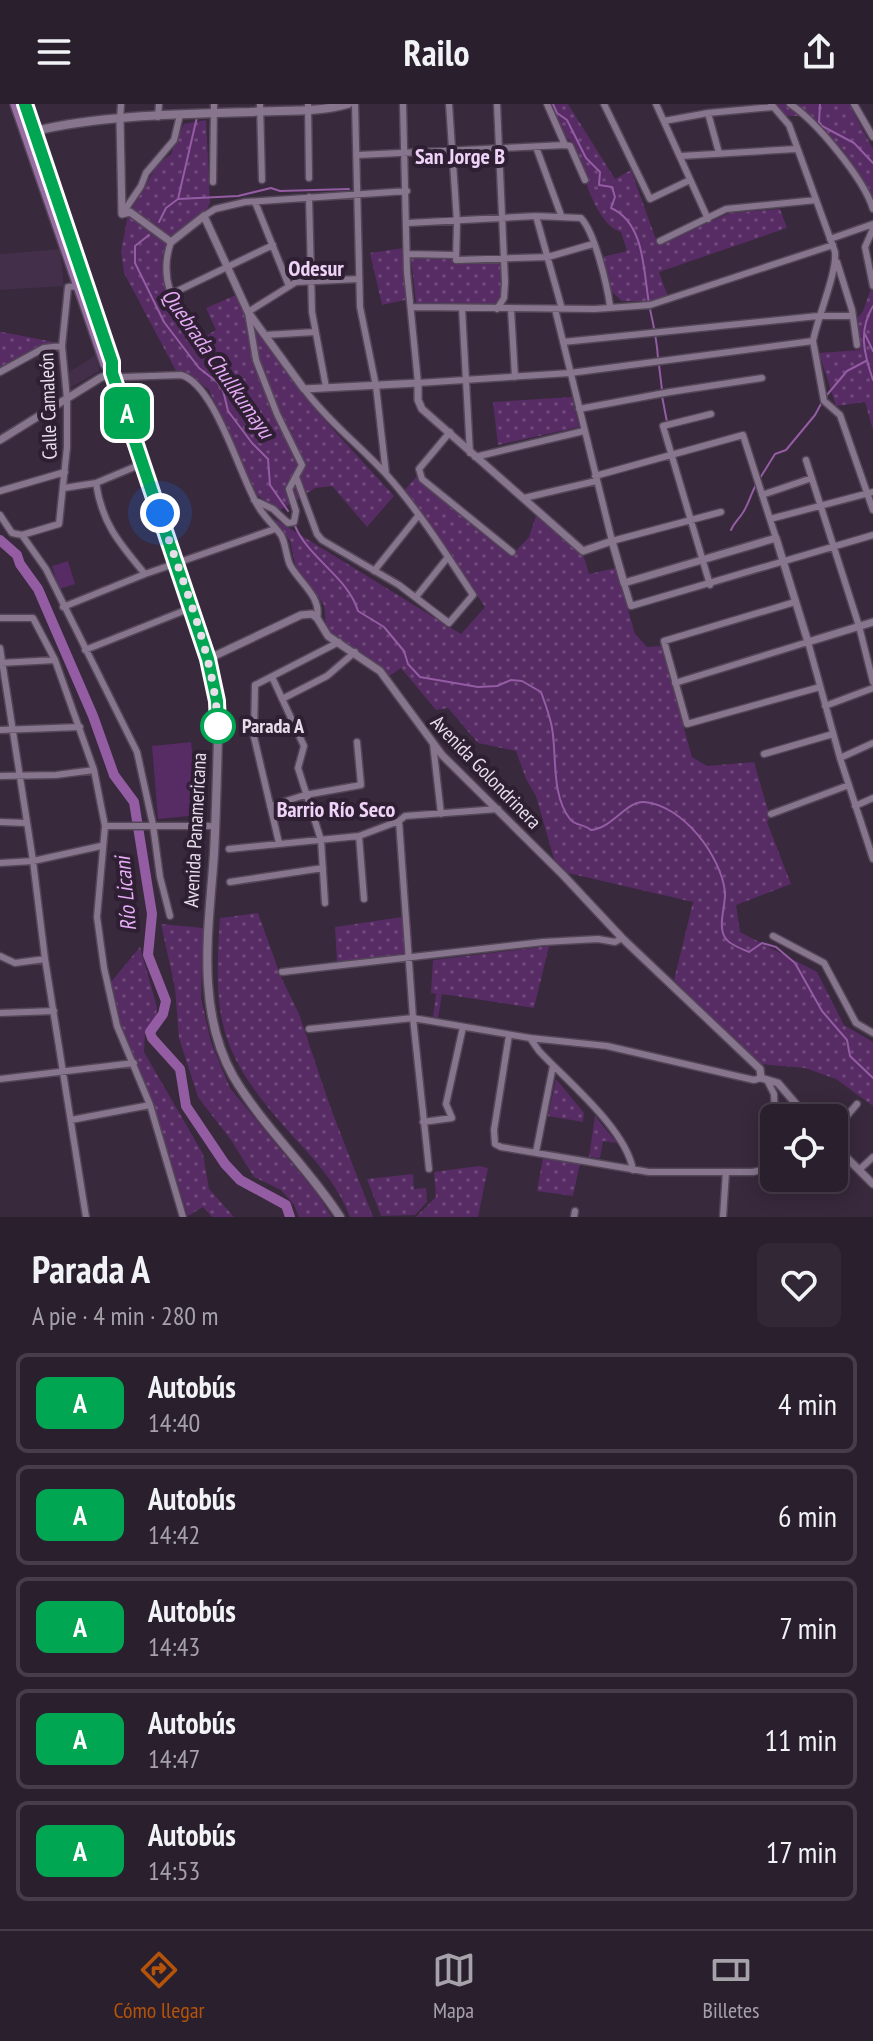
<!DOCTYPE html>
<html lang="es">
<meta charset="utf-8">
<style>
body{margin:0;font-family:"PT Sans Narrow",sans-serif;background:#322735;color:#f1f3f6;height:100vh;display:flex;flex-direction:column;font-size:30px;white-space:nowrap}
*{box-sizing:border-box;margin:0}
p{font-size:26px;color:#a5a2aa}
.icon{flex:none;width:44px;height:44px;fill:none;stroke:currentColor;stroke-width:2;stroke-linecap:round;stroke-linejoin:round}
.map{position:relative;height:1113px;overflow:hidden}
.details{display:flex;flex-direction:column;background:#2a1f2d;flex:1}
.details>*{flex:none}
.badge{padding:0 16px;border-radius:12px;font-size:28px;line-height:52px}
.buttons{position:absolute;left:760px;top:1000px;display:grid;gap:16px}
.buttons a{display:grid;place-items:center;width:88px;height:88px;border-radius:12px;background:#2a1f2d;box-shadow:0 4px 20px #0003,0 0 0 2px #463d49;font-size:40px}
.you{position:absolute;width:40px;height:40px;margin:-20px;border:6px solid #fff;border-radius:50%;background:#1a73e8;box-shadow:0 0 0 12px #1a73e833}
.map>.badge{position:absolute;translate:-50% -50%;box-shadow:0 0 0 4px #fff}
.round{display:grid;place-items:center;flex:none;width:84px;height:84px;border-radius:12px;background:#322735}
.summary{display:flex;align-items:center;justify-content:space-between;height:136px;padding:0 32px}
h1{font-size:38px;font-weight:800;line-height:60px}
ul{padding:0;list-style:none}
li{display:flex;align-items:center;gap:24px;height:100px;margin:0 16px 12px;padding:0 16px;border:4px solid #463d49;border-radius:12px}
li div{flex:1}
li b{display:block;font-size:30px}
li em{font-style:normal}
li .badge{min-width:88px;font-weight:700;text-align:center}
header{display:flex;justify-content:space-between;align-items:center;height:104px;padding:0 32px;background:#2a1f2d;font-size:36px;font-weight:800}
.dock{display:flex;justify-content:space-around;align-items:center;height:112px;border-top:2px solid #463d49;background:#2a1f2d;font-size:22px;color:#a5a2aa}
.dock a{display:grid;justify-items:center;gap:4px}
.dock .active{color:#b45309}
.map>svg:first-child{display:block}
.built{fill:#432f49}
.grass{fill:url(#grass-dots)}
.garden{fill:#572b64}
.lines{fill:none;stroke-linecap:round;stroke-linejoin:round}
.stream{stroke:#935ca3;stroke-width:2}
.river{stroke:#935ca3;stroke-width:10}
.minor-casing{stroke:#534657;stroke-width:9}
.tertiary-casing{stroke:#534657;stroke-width:10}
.secondary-casing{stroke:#534657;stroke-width:11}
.primary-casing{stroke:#534657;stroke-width:12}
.minor{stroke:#86758c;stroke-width:6}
.tertiary{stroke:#86758c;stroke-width:7}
.secondary{stroke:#86758c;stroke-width:8}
.primary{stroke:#986ea5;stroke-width:9}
.line-casing{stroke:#fff;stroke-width:18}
.line{stroke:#00a651;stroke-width:12}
.walk{stroke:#e7deea;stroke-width:8;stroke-dasharray:0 14.4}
.stop-dot{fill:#fff;stroke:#00a651;stroke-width:4}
.labels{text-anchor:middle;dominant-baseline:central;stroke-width:8;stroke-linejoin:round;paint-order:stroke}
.street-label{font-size:20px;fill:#e7deea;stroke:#2e1f32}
.stop-label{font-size:20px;font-weight:bold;fill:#e7deea;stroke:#2e1f32;text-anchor:start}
.neighbourhood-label{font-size:22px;font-weight:bold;fill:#efd2f8;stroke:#2e1f32}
.water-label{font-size:22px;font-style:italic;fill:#e5abf7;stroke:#2e1f32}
</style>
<header><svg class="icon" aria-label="menu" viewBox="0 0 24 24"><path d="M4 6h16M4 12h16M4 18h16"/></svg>Railo<svg class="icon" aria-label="share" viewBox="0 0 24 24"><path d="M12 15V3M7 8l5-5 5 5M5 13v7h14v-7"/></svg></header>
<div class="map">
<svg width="873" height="1113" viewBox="0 0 873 1113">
<defs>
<pattern id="grass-dots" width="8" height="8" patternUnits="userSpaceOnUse" patternTransform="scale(2)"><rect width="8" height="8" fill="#572b64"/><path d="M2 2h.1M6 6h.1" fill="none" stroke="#6f497a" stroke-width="1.8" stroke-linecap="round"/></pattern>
</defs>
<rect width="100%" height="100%" fill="#38293c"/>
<path class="built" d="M60,145L64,182L0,186V150Z
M96,251L99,267L71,283L68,279V269Z"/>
<path class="grass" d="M550,0H568L615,75L631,66L658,141L730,109L780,105L787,124L659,168L668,193L651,197H622L612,188L602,153L627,147L621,128C595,121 581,63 572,38L563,31Z
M776,0H849L873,45V95L843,46L808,12H784Z
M206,16L210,99C205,112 189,118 178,127C142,156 174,210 194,239L216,226L206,204L236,191L244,208L319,310L394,392L367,423L332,382L315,384L280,406L257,391L209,286L190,270L176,267L124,169L121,147L128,111L158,60L171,50L184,20Z
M404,144L405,196L382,201L370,149Z
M411,153L453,155V160L501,158V193L495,201L416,199Z
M873,179V326L865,298L836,302L819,249L860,246L856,216L863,207Z
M0,228H2L59,239L40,242L0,265Z
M572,293L579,323L498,341L493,298Z
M416,373L511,452L529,433L536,412L584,453L589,470L616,464L635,530L647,543L661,542L692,653L707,662L754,658L770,713L767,718L791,780L736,801L740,828L817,868L844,921L873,938V1002L836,975L805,964L759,960L674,876L693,798L568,769L554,755L536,692L526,675L516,647L478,639L448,604L436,606L401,564L388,573L375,560L331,530L326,520L324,501L296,464L290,437L273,414L461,530L485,503L434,428L403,388Z
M258,809L281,873L299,910L331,1005L373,1113H350C337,1079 314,1055 289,1028C219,949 213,918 220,814Z
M402,813L405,852L337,859L335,823Z
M161,820L203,824L201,894L211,938L230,984L317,1090L332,1113H299L294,1101L281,1086L254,1073L231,1036L198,993L179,934L175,884Z
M549,842L534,904L442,890L438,914L433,913L436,890L431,889L433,856Z
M140,843L157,903L156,912L145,929L144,948L203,1050L209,1085L234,1113H212L203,1103L188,1112L152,997L121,920L111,878Z
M556,975L584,1009L583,1018L548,1012Z
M595,1012L617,1039L603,1037L600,1054L589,1053Z
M543,1054L580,1059L573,1092L537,1087Z
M479,1062L488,1064L478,1113H416L436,1093L434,1068Z
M413,1070L414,1085L426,1084L427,1098L415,1111L381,1112L367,1075Z"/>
<path class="garden" d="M68,457L75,480L59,485L52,462Z
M191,638L199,711L158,715L152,642Z"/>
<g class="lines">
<path class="stream" d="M553,0L557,9L567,16L586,54L600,68L599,81L612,83L615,93L611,104C647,120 643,173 650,205C654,223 657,236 658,254
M820,0L819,18L822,22L854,39L873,59
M178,95L238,92L271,84L280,87L349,85
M159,118L166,104L178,95L197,13
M149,131L135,142V159L164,218L199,264L217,278L223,286L228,307L252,339L268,355L270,381L288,407
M873,202C858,227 864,250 873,276
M865,230L873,247
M659,261L662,286
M662,292L667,318
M826,292L847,267L866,257
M760,374L775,350L786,346L815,311L822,298
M295,422C309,455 348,473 358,507L384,523L404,547L408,560L420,573L478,583L497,582L511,576L522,577L541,588C545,599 550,612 552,624C557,652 551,691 570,715C575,722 585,720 591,726C613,724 626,697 644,698C683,701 721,752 725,788C726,802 716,825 727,836C731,841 742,845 749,848L762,839L776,843L795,859L822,907L847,936L850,952L873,974
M731,426C734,419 738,416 742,410C748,402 751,389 757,379"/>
<path class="river" d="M0,436L17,451L20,460L38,485L93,612L114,671L134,698L152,810L148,851L166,897L163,910L150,928L152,934L180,965L186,1002L225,1060L240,1076L286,1101L290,1113"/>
<g class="minor-casing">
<path id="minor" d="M260,0L262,76
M308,0L309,74
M355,0L360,203L376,282L386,370
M403,0L407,168L418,279L570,269L813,237C818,212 837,169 835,148L789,21L771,0
M449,0L457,118L456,156L548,153L593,140
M547,0L565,41
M604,0L650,95L690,76
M656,0L708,115
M790,0C816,17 864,75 873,105
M854,0L873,33
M708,9L719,49
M158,13L159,0
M120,16L121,0
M664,17L708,9L773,3
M536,43L561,111
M358,51L565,41L570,42L585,76
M681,52L796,45
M213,78L214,0
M309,93L312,208L326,283
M255,98L289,182
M122,110L141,82L146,69L174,36L180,11
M204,112L215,105L245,98L407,87
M536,112L562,205
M408,119L536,112L581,114C595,129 607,181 610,202
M873,125L865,143L873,182
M830,135L873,120
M660,137L726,105L816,96
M171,138C158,174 174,201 193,232
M407,150L456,151
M837,158L852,206L857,241
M169,191L273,141
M412,203L595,205L650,201L833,141
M462,204L470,349
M497,205L504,194L505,178L497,0
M511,205L515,273
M555,205L612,437L721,408
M265,231L315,228
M813,237L824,297L840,311L873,406
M563,238L818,212H852
M0,268L44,244L62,242
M115,276L123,273L181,271C215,280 240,373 258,402C264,413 274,421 281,431C286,440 286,452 290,461C299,478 322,493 317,514
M579,305L670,288L762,274
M450,328L419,365L422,375L512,448
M475,353L584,327
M806,356L859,522L873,578
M595,372L743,331L776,434
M296,373L317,430L322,436L399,481L449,519L473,491C446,450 419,407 386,370C359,341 328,317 304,285
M96,379C102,420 120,440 145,470
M64,384L96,379L144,359
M0,387L65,368
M762,391L812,374
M524,394L596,377
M254,396L273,405L288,419L294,418L296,407L289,385L302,361L277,310L256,256L248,208L296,178L358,175
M0,411L12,429L22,431L46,465L137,648L153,721L160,773L170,812
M770,415L873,388
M22,431L59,420L67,343V295L62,242L68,183L79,182
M374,467L418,412
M624,479L631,502L873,431
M710,481L663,322L711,310
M416,493L448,453
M795,498L664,537L687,620L820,583
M63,503L145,470L275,425
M0,514H33L55,556L94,666L105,722L97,813L104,864L117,922L150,1001L183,1113
M0,544L33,757L45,855L86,1113
M85,546L191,504
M0,559L55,556
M272,573L304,642L298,664L321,736L325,799
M675,579L808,538L840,654L873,755
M282,595L327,572L355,548
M825,602L873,584
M0,626L80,623
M433,640L441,710
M764,650L833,630
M840,654L873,639
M0,672L56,671L94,666
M270,702L305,691L361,681L357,638
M855,702L873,694
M771,710L849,681
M0,718L26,719
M105,722H215
M359,732L364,795
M279,739L254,633L255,581L339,538
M229,745L359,732L399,717
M0,759L33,757L101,742
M230,778L323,764
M773,832L824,859L856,919L873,929
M0,852L15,859L45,855
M282,868L543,838L598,835L615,838L622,834
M0,909L54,907
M309,925L413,914L530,934L607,942L754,976L761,974
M509,931L494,1026L495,1040L501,1043L649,1068H753L761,1066L763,1061L774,1017
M530,934L539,947C567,977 626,1025 633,1066
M0,975L134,959
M767,976L774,990L775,1014
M71,1016L150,1001
M423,1018L452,1014L446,1000L463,923
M834,1027L857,1000
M536,1048L553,962
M429,1065L413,914L399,717L405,712L498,705
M859,1066L873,1053
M574,1113L575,1107
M723,1113L726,1068"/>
</g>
<g class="tertiary-casing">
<path id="tertiary" d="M120,16L122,110L130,108L171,138L204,112L248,208L304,285L418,279V296L422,305L583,447L612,437L624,479L776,434L808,538L873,518
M0,336L100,274L112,269
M208,555L301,511L312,510L317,514L328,532L380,567L442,651L563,771L622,834L760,965L761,974L778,979L808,1014
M834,1041L873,1080"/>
</g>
<g class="secondary-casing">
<path id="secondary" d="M35,27C100,11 182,10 250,8C282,6 316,9 348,0
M112,269L208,555L217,597L218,633C217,672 216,711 214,750C209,823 195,904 233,972C263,1023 308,1063 340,1113"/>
</g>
<g class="primary-casing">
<path id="primary" d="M15,0L105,260L112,269
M25,0L112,258V269"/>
</g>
<use href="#minor" class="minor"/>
<use href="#tertiary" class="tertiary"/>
<use href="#secondary" class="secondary"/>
<use href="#primary" class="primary"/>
</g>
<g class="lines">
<g class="line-casing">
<path id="line" d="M25,0L112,258V269L208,555L217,597L218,622"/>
</g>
<use href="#line" class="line"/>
<path class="walk" d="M160,409C182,479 214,548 218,622"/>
</g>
<circle class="stop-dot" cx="218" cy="622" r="16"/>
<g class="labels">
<g class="street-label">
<text transform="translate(48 302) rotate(-92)">Calle Camaleón</text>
<text transform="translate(486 668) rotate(46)">Avenida Golondrinera</text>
<text transform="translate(195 726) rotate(-87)">Avenida Panamericana</text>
</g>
<g class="stop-label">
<text x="242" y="622">Parada A</text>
</g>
<g class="neighbourhood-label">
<text x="460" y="52">San Jorge B</text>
<text x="316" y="164">Odesur</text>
<text x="336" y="705">Barrio Río Seco</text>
</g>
<g class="water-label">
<text transform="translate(218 259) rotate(55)">Quebrada Chullkumayu</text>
<text transform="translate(125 790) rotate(-95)">Río Licani</text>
</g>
</g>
</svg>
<div class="buttons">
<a><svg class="icon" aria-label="locate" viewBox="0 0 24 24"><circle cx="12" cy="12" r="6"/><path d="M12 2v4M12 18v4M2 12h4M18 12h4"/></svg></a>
</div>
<div class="you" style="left:160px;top:409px"></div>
<b class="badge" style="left:127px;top:309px;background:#00a651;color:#fff">A</b>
</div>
<section class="details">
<div class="summary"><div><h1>Parada A</h1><p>A pie · 4 min · 280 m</p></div><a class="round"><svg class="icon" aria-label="heart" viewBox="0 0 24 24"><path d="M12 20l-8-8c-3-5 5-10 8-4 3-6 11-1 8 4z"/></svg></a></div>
<ul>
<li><span class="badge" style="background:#00a651;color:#fff">A</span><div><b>Autobús</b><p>14:40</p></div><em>4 min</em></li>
<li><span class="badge" style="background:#00a651;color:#fff">A</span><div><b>Autobús</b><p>14:42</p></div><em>6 min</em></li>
<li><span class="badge" style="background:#00a651;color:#fff">A</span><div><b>Autobús</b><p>14:43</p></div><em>7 min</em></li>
<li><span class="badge" style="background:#00a651;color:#fff">A</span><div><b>Autobús</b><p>14:47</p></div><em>11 min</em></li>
<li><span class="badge" style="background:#00a651;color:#fff">A</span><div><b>Autobús</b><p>14:53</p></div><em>17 min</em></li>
</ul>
</section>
<nav class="dock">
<a class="active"><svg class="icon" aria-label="directions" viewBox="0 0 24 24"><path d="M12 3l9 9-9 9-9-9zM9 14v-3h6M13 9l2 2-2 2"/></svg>Cómo llegar</a>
<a><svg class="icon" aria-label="map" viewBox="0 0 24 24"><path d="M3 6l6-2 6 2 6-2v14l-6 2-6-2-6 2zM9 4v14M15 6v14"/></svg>Mapa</a>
<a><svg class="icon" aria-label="tickets" viewBox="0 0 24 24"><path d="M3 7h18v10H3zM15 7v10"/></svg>Billetes</a>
</nav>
